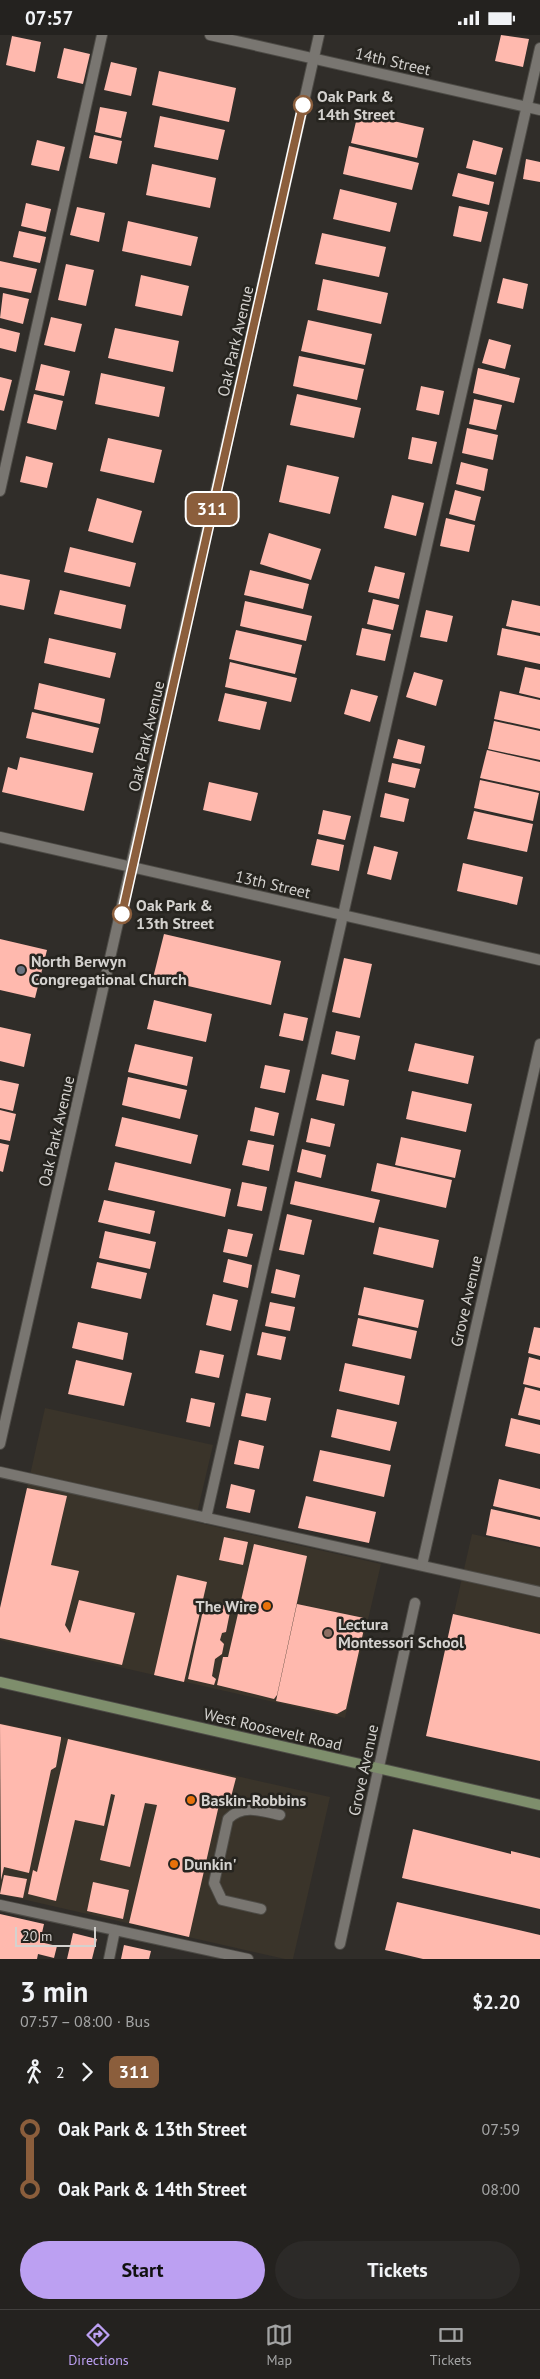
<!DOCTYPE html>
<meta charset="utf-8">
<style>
body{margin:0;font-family:"PT Sans",sans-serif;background:#2c2a28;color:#f1f3f6;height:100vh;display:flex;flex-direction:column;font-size:19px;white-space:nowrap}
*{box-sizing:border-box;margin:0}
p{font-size:16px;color:#a3a4a4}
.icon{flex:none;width:28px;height:28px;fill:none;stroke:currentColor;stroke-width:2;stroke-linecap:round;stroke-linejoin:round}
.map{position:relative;height:1924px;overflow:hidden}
.drawer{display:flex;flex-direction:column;background:#24221f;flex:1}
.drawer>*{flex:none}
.badge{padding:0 10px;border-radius:8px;font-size:18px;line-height:32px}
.scale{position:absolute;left:15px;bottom:12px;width:81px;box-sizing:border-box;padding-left:5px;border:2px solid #d4d2cf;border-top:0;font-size:14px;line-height:18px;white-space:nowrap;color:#d4d2cf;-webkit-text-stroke:4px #26241f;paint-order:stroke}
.map>.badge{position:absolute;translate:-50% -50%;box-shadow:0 0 0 2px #fff}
.legs{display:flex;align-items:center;gap:8px;height:55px;padding:0 20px;font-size:16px}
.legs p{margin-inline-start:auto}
.summary{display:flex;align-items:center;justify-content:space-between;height:85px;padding:0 20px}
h1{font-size:28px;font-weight:800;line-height:38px}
.button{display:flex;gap:10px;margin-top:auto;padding:10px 20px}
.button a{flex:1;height:58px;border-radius:30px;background:#bca0f2;color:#111;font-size:20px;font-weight:800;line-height:58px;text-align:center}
.button a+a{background:#2c2a28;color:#f1f3f6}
ul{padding:0 20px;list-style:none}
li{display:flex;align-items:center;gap:18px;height:60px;font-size:19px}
li i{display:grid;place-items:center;width:8px;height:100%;margin:0 6px;background:currentColor}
li i::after{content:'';width:12px;height:12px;margin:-6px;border:4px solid;border-radius:50%;background:#24221f}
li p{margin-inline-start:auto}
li:first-child i{background:linear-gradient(#0000 50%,currentColor 0)}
li:last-child i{background:linear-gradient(currentColor 50%,#0000 0)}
.status{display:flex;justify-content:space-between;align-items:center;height:35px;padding:0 25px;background:#24221f;direction:ltr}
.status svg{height:14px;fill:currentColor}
.tab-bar{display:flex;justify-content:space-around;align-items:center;height:70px;border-top:1px solid #413f3d;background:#24221f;font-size:14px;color:#a3a4a4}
.tab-bar a{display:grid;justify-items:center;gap:2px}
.tab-bar .active{color:#bca0f2}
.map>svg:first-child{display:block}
.built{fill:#3a342a}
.building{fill:#ffb9ae}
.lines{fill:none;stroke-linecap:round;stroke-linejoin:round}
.service-casing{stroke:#4d4b46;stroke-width:12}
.minor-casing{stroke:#4d4b46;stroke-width:12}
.tertiary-casing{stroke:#4d4b46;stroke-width:12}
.secondary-casing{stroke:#4d4b46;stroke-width:12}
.service{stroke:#797671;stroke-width:10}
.minor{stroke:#797671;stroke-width:10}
.tertiary{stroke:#797671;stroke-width:10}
.secondary{stroke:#7e8e6c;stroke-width:10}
.line-1-casing{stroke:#fff;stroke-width:11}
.line-1{stroke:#8b5e3c;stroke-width:8}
.stop-1-dot{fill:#fff;stroke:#8b5e3c;stroke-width:2.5}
.worship-dot{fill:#6b7280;stroke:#26241f;stroke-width:2}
.food-dot{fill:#e8710a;stroke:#26241f;stroke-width:2}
.education-dot{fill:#8d6e63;stroke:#26241f;stroke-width:2}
.labels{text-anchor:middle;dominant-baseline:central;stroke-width:5;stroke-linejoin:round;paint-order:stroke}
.street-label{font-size:16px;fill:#d4d2cf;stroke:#26241f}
.stop-label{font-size:16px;font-weight:bold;fill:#d4d2cf;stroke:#26241f;text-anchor:start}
.poi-label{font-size:16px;font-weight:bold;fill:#d4d2cf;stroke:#26241f;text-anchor:start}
</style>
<div class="status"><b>07:57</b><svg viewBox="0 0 49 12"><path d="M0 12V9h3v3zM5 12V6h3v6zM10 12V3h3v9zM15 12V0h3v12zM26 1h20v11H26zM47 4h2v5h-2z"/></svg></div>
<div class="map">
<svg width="540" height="1924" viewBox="0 0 540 1924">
<rect width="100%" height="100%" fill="#302d29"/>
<path class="built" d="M45,1373L213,1410L195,1487L381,1529L345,1683L0,1605V1574Z
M472,1499L540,1514V1726L426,1701Z
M0,1688L330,1762L293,1924H285L0,1859Z"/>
<path class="building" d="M501,0L529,4L523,32L495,26Z
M12,1L41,7L35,37L6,30Z
M64,13L90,19L83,49L57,43Z
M111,27L137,33L131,61L104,55Z
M159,36L236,53L229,87L152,70Z
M100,72L127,77L121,103L95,97Z
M358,78L424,93L417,123L351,108Z
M160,81L225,95L218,125L154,112Z
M94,100L122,106L117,129L89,123Z
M37,105L65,112L59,136L31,130Z
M473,105L503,113L496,140L466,133Z
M349,111L419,128L412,155L343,139Z
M526,124L540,127V147L523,144Z
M152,129L216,143L210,173L146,160Z
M458,138L494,147L489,170L452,161Z
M340,154L397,168L390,197L333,184Z
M26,168L51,174L46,197L21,191Z
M459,171L488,177L481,207L453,201Z
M77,172L105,178L99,207L70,200Z
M128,186L198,202L191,231L122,216Z
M19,196L46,202L40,228L13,222Z
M322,198L386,212L379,242L315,229Z
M0,226L37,234L31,258L0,252Z
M66,229L94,235L86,271L58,265Z
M141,240L189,251L182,281L135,271Z
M503,243L528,249L523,274L497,268Z
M323,244L388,258L381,289L317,275Z
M3,258L29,264L23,289L0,283Z
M51,282L82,289L75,317L44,310Z
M308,285L372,299L365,330L301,316Z
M0,293L20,298L16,317L0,313Z
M115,293L179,306L173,337L108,323Z
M489,304L511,310L505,334L482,328Z
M299,321L364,334L357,365L293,351Z
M41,329L70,336L64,361L35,355Z
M478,333L520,343L514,368L473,358Z
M101,338L165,352L159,382L95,369Z
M0,342L12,345L4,376L0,375Z
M421,351L444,356L439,380L416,375Z
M34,359L63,366L56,395L27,388Z
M297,359L361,373L354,403L290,390Z
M474,364L502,370L496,395L469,389Z
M467,393L498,400L493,425L462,418Z
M412,402L437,407L432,429L408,424Z
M108,403L162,415L154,448L100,436Z
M26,421L53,428L47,453L20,447Z
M461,427L488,434L484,456L456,449Z
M287,430L339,442L330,479L279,467Z
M455,455L481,462L475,486L449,479Z
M392,460L424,468L416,501L384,493Z
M97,463L142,476L133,508L88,496Z
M446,483L475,490L469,517L440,511Z
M269,498L321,514L311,545L260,529Z
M70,512L136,528L130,552L64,537Z
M375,531L405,538L399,564L368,557Z
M250,535L309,549L303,574L244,560Z
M0,539L30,545L24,575L0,570Z
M60,555L126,570L121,594L54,579Z
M373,564L399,570L393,595L367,589Z
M512,565L540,571V598L506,591Z
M245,566L312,581L306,606L240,591Z
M426,575L453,581L447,607L420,602Z
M362,593L391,599L385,626L356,620Z
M502,593L540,601V629L497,620Z
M236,595L302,610L295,639L229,624Z
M49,603L116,618L110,643L44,628Z
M230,627L297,643L291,667L225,652Z
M525,632L540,635V663L519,658Z
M414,637L443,645L436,671L406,662Z
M39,648L105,664L100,689L34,674Z
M351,654L378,661L370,687L344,679Z
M500,656L540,665V694L494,684Z
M225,658L267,667L260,695L218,686Z
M32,677L99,693L93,718L26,703Z
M494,686L540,696V725L488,714Z
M398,704L425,711L421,729L393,723Z
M487,715L540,727V756L480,743Z
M20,722L93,738L84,776L2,757L8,732L17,735Z
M392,728L420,734L415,753L388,747Z
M480,745L539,758L533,786L474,773Z
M209,747L258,758L251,786L203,775Z
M385,758L409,764L404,787L380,782Z
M323,775L351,781L345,805L318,799Z
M474,776L533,789L527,817L467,804Z
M317,804L344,810L339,836L311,830Z
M374,811L398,817L391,845L367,839Z
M463,828L523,842L517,870L457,856Z
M164,899L281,926L271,970L153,943Z
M0,904L47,915L35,963L0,955Z
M344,923L372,929L360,983L332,977Z
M154,965L212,979L206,1007L147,994Z
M284,978L308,983L303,1006L279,1001Z
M0,992L31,999L24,1032L0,1026Z
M336,996L360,1001L355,1025L331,1019Z
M415,1008L474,1021L468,1049L408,1036Z
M135,1009L193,1022L187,1051L128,1037Z
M265,1030L290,1035L285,1058L260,1053Z
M322,1039L349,1045L344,1071L316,1065Z
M128,1042L187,1055L180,1084L122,1070Z
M0,1045L19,1049L13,1076L0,1073Z
M412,1056L472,1069L466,1097L406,1084Z
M255,1072L279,1078L274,1101L250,1096Z
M0,1075L16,1079L10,1106L0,1104Z
M122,1082L198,1100L191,1129L115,1111Z
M311,1083L335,1089L330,1112L306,1107Z
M401,1102L461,1115L455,1143L395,1130Z
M248,1105L274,1110L269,1136L242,1130Z
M0,1108L9,1110L3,1137L0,1136Z
M302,1114L326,1120L321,1143L297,1137Z
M115,1127L231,1154L225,1182L108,1155Z
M377,1128L452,1145L446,1173L371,1156Z
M295,1146L380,1165L374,1188L290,1169Z
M242,1147L267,1152L262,1176L237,1171Z
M104,1165L155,1176L150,1199L98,1187Z
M287,1179L312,1185L304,1220L279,1215Z
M379,1192L439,1205L433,1233L373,1219Z
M228,1194L253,1199L247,1222L223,1217Z
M105,1196L156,1207L150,1234L99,1223Z
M228,1224L252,1230L248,1253L223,1247Z
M97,1227L147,1238L141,1264L91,1253Z
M276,1234L300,1240L295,1263L271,1258Z
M364,1252L424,1265L418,1293L358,1280Z
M213,1259L238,1265L231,1296L206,1290Z
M270,1267L295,1272L290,1296L265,1291Z
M358,1283L417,1296L411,1324L352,1311Z
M78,1287L128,1298L123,1325L72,1313Z
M534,1292L540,1293V1321L528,1318Z
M262,1297L286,1302L281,1325L257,1320Z
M200,1315L224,1320L219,1343L195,1338Z
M529,1322L540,1325V1353L523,1349Z
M76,1325L132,1338L124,1371L68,1359Z
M345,1328L405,1341L399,1370L339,1356Z
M525,1352L540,1356V1385L518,1380Z
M246,1358L271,1363L266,1386L241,1381Z
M191,1363L215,1368L210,1392L186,1387Z
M337,1374L397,1387L390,1416L331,1402Z
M511,1383L540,1390V1419L505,1411Z
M239,1405L264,1411L259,1434L234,1429Z
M320,1415L391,1430L384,1462L313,1446Z
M499,1444L540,1454V1482L493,1471Z
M231,1449L255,1455L250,1478L226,1473Z
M27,1453L67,1461L51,1530L79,1536L65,1590L70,1598L79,1565L135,1578L122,1630L0,1603V1573Z
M306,1461L376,1477L369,1508L298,1493Z
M491,1474L540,1485V1512L486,1500Z
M224,1502L248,1507L243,1530L219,1525Z
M254,1509L307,1521L277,1660L274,1664L217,1650L223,1622H228Z
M177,1540L207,1547L184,1647L154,1640Z
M205,1566L231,1572L226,1597L222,1598L220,1605L224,1609L222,1619L215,1624L212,1641L216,1644L214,1650L188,1644Z
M297,1569L364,1583L366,1585L346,1674L337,1679L276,1666Z
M453,1579L540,1599V1726L426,1701Z
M0,1689L61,1702V1704L56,1732L51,1735L29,1838L4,1832L1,1845Z
M68,1704L236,1743L231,1762L221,1761L189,1902L129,1888L157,1770L145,1768L130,1832L100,1825L115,1760L111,1759L104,1791L75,1785L56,1866L28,1859L33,1835L37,1837Z
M413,1794L511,1819V1816L540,1823V1874L402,1843Z
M4,1840L27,1844L23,1863L0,1859Z
M93,1847L129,1855L123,1884L87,1876Z
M397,1867L540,1900V1924H423L385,1915Z
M0,1879L44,1889L40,1907L57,1911L54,1923L38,1919L37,1924H0Z
M73,1898L97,1904L92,1924H67Z
M124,1910L151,1916L149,1924H121Z"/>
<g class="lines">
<g class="service-casing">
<path id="service" d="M0,456L102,0
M0,1437L540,1557
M206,1483L540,13
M0,1870L248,1924
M261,1874L222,1865L214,1848L228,1784C243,1769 262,1776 280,1780
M109,1924L115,1895"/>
</g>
<g class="minor-casing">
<path id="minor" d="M210,0L540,75
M0,802L540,925
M422,1530L540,1009
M340,1909L415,1568"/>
</g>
<g class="tertiary-casing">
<path id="tertiary" d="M0,1409L319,0"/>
</g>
<g class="secondary-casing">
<path id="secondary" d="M0,1647L540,1770"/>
</g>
<use href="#service" class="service"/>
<use href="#minor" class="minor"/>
<use href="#tertiary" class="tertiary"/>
<use href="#secondary" class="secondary"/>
</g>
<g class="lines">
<g class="line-1-casing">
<path id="line-1" d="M122,879L303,70"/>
</g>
<use href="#line-1" class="line-1"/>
</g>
<g class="stop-1-dot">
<circle cx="303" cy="70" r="9"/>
<circle cx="122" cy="879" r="9"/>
</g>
<circle class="worship-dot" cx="21" cy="935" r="5"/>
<g class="food-dot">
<circle cx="267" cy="1571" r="5"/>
<circle cx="191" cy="1765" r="5"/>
<circle cx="174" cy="1829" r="5"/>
</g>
<circle class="education-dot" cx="328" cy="1598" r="5"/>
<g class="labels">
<g class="street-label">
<text transform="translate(393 26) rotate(13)">14th Street</text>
<text transform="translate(235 306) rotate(-77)">Oak Park Avenue</text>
<text transform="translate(146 701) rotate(-77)">Oak Park Avenue</text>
<text transform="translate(273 849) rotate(13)">13th Street</text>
<text transform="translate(56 1096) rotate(-77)">Oak Park Avenue</text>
<text transform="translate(466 1266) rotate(-77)">Grove Avenue</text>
<text transform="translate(273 1694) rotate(13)">West Roosevelt Road</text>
<text transform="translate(363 1735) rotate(-78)">Grove Avenue</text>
</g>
<g class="stop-label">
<text x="317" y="61">Oak Park &amp;<tspan x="317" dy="18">14th Street</tspan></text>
<text x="136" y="870">Oak Park &amp;<tspan x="136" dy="18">13th Street</tspan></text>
</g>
<g class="poi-label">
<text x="31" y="926">North Berwyn<tspan x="31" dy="18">Congregational Church</tspan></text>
<text x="257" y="1571" text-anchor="end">The Wire</text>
<text x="338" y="1589">Lectura<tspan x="338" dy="18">Montessori School</tspan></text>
<text x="201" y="1765">Baskin-Robbins</text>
<text x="184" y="1829">Dunkin'</text>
</g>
</g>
</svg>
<div class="scale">20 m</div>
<b class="badge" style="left:212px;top:474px;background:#8b5e3c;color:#fff">311</b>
</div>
<section class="drawer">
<div class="summary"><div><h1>3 min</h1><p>07:57 – 08:00 · Bus</p></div><b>$2.20</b></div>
<div class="legs"><svg class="icon" aria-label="walk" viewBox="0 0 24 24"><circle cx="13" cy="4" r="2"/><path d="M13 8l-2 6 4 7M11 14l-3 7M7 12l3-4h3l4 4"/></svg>2<svg class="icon" aria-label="forward" viewBox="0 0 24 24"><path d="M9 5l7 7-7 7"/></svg><b class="badge" style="background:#8b5e3c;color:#fff">311</b></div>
<ul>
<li><i style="color:#8b5e3c"></i><b>Oak Park &amp; 13th Street</b><p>07:59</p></li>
<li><i style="color:#8b5e3c"></i><b>Oak Park &amp; 14th Street</b><p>08:00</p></li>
</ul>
<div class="button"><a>Start</a><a>Tickets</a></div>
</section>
<nav class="tab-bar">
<a class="active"><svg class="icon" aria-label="directions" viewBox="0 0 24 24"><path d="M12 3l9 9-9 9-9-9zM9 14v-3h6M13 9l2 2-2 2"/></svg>Directions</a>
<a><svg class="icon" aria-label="map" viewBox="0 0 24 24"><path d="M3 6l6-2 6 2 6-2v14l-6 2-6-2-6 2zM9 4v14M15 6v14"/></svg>Map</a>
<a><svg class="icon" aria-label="tickets" viewBox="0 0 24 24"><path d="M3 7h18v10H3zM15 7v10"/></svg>Tickets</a>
</nav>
